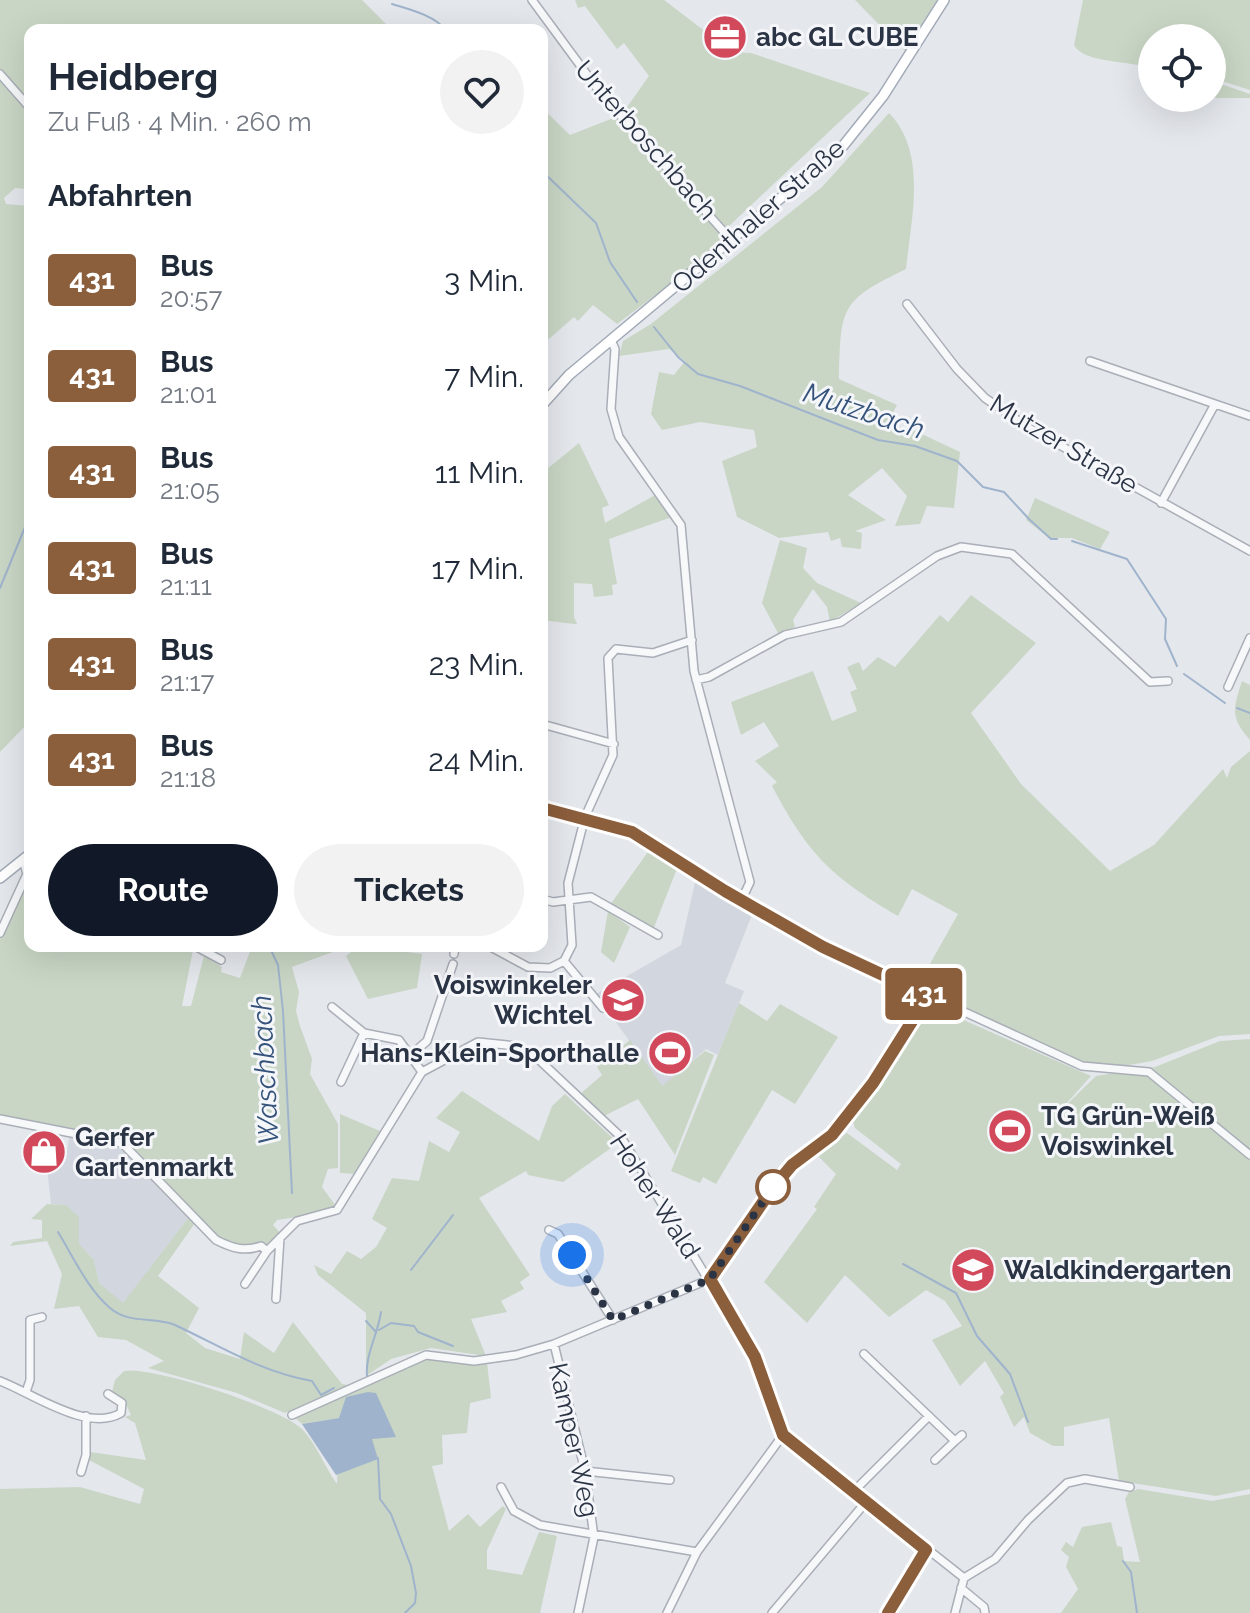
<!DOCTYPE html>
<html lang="de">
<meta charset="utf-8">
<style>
body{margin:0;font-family:Raleway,sans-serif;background:#f2f2f3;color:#1f2937;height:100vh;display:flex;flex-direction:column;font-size:30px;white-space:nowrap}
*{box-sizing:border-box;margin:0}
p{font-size:26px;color:#747a83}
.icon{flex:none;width:44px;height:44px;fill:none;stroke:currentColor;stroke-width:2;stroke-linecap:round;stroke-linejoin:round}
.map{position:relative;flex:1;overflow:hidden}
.drawer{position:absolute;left:24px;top:24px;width:524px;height:928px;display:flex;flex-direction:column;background:#fff;border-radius:16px;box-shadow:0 8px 32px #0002}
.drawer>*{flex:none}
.badge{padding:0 16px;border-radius:6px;font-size:28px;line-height:52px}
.fabs{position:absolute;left:1138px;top:24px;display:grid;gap:16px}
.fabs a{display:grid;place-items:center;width:88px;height:88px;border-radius:50%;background:#fff;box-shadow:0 8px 32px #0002;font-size:40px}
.you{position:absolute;width:40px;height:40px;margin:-20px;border:6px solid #fff;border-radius:50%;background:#1a73e8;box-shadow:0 0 0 12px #1a73e833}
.map>.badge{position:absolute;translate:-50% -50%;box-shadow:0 0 0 4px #fff}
h2{padding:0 24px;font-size:30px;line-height:72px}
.round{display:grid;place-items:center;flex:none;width:84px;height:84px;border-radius:42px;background:#f2f2f3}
.headline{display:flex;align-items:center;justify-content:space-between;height:136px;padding:0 24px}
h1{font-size:38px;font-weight:700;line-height:60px}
.action{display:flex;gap:16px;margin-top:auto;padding:16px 24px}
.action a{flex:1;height:92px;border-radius:48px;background:#111827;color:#fff;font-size:32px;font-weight:700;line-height:92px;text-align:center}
.action a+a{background:#f2f2f3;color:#1f2937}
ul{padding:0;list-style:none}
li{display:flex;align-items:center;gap:24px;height:96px;padding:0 24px}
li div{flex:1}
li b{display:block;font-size:30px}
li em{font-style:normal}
li .badge{min-width:88px;font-weight:700;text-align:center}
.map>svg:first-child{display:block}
.built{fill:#d2d6de}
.green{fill:#c9d6c5}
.water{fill:#9fb4cc}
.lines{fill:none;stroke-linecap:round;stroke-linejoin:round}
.stream{stroke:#9fb4cc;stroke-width:2}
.minor-casing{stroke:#a9aeb7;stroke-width:10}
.major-casing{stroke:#a3abb8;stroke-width:12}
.minor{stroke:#f7f8fa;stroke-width:7}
.major{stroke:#fff;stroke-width:9}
.line-casing{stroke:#fff;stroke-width:18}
.line{stroke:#8b5e3c;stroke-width:12}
.walk{stroke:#2b3445;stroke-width:8;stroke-dasharray:0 14.4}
.stop-dot{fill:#fff;stroke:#8b5e3c;stroke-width:4}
.labels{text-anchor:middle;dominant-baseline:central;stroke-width:6;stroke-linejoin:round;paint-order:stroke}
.poi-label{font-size:26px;font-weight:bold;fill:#2b3445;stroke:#f4f6f9;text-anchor:start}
.street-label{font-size:26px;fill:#2b3445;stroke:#f4f6f9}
.water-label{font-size:28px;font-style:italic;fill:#34527a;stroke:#f4f6f9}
</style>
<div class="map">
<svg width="1250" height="1613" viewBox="0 0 1250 1613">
<rect width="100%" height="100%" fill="#e4e7ec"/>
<path class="built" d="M696,878L708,891L753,912L725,983L744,991L718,1055L706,1049L662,1087L596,994L681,945Z
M70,1134L118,1146L189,1217L123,1304L99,1283L94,1260L79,1244L66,1205L51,1204L47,1168L66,1156Z"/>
<path class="green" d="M0,0H362L392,30H30V105L0,70Z
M575,0H664L732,52L751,53L870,93L727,228L622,114L649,76L624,43L617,49L585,6L578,8Z
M855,0H937L905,51Z
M1083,0H1250V90L1212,78V38H1152V69C1133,60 1083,64 1074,45Z
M0,77L30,112V184L27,189L15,188L4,198L6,204L30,206V721L0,752Z
M1212,81L1250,94V98H1191H1212Z
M542,108L570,135L621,115L729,240L617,324L593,305L578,321L574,317L542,345Z
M889,113C928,153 911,219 906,269C839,301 841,308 839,379L897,405L883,431L909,428L960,452L954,508L927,506L920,524L895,526L907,496L882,468L848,495L886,520L855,531L862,533L861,549L842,547L840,538L831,541L828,532L779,538L737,517L722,461L757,447L754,430L700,422L662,430L651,414L659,372L674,375L685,361L669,349L619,356L623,341L651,324L822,187Z
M579,443L609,505L602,508L605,523L657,494L672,517L609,539L617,584L612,585L613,595L594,597L592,584L574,583V617L577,624H574L542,620V473Z
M1035,498L1110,532L1100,549L1072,538H1049L1026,520Z
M780,540L807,548L803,568L817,583L861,603L830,622L827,607L813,589L793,620L795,627L779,635L762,603Z
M971,595L1036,643L971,713L1021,784L1110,871L1154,845L1223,769L1227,778L1231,767L1250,751V1034L1219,1036L1152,1061L1100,1070L917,987L958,914L912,889L898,916C831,877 808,854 772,786L777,782L755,761L779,746L764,722L741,735L731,702L813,671L832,721L857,711L850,692L857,689L847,667L859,662L863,671L878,657L895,667L940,615L948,622Z
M1242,681L1250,685V740C1230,717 1233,709 1242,681Z
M650,849L678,866L653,930L610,905Z
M30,879V946H187L193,950L182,1006H191L204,956L222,967L221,972L240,978L252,946H349L292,967L299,992L296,1011L300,1026L312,1059L310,1074L338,1124V1168L328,1169L322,1187L336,1206L330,1212L277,1220L273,1225L281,1234L267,1246H234L220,1241L119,1137L0,1116V939Z
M608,911L630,927L614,963L601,952Z
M359,946L422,954L417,988L368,999L346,956Z
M739,1003L767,1021L780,1004L838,1037L795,1104L772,1090L716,1184L703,1177L700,1183L671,1171Z
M932,1010L943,1011L1091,1076L1056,1115L1096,1076L1155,1067L1220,1041L1250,1039V1489L1216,1496L1119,1481L1109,1418L1064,1427V1446H1053L1030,1433L1024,1417L1014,1427L1000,1397L1004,1393L985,1361L960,1386L932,1340L962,1326L945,1301L926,1290L889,1317L845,1275L807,1323L764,1282L817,1209L814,1207L836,1174L816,1154L847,1133L897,1170L901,1164L855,1128L852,1119L908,1038Z
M630,1040L662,1086L705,1051L714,1055L675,1155L638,1099L602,1117L579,1095L602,1075L597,1067Z
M462,1091L539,1141L552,1106L565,1094L618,1143L563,1182L528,1175L526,1171L479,1198L530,1275L520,1282L524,1289L501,1301L507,1312L471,1319L486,1356L431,1348L391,1359L366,1376V1313L318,1275L314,1265L331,1274L347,1251L361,1259L376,1247L387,1228L372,1219L392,1178L419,1181L429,1141L449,1152L460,1132L436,1118Z
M340,1114L380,1131L354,1174L340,1173Z
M47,1204L66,1205L79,1217V1244L94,1260L99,1283L123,1303L189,1217L195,1223L158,1276L199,1308L186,1333L205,1348L240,1359L244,1332L274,1353L293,1322L342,1384L348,1385L285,1413L237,1393L148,1368L164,1361L126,1340L98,1337L79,1306L54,1309L62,1274L47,1241L10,1246L13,1242L42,1238V1220L31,1219Z
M431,1354L487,1362L491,1398L470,1403L467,1433L442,1435L443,1464L432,1466L449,1531L468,1514L480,1527L503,1506L506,1509L487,1550V1569L522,1575L539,1532L557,1536L540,1613H0V1489L80,1487L140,1504L144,1489L89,1460L90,1452L146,1460L135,1423L125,1417L131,1415L127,1406L112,1392L115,1380L124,1371C150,1365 286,1409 304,1431C317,1446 325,1467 337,1484L339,1418L302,1424L294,1417Z
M1138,1489L1212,1501L1250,1494V1613H1061L1078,1589L1066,1567L1069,1557L1061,1550L1066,1542L1073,1547L1082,1527L1111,1522L1117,1546L1122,1547L1124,1561L1140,1562L1125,1499L1129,1492Z"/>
<path class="water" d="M368,1392L376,1393L396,1437L372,1439L378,1459L336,1475L302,1424L339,1418L346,1397Z"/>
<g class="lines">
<path class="stream" d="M392,4C411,10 433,15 446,30
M542,171L596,223L610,262L637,302
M654,327L678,357L698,374L740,386L878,440L915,446L957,461L983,487L1004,492L1029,519L1051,539H1057
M1072,541L1127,559L1166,619L1165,639L1177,666
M0,588L30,515
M1184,674L1225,703
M1237,708L1250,713
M269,946L278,965L283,1011L292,1193
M58,1232C74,1258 87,1288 110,1308C130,1325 154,1316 175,1325C222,1347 261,1372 312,1381L321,1395L334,1388
M903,1264L956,1293L977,1336L1010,1374L1028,1422
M411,1270L453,1215
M366,1321L376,1332
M379,1330L391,1323L414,1326L418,1332L453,1346
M367,1376C365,1355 378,1334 381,1312
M378,1458L380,1499L391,1514L411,1566L416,1593L415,1603L405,1613
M1123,1561L1131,1572L1137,1613"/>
<g class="minor-casing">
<path id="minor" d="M532,0L602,95L732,241
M0,74L30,108
M907,304L957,369L985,398L1029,428L1250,551
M611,340L615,349L611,409L619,437L681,525L694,671L750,882L742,899
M1090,361L1215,404L1161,503
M1215,404L1250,416
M696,680L709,677L785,635L841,622L937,556L961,547L1012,554L1150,682L1168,681
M1228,687L1250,638
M542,724L614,744
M542,808L632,832L725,891L823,947L1082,1066L1149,1072L1250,1155
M542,899L553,902L591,897L658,935
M0,933L27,874L23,860
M195,946L221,960
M489,946L528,967L550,968L564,961L572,945L568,883L585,817L613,755L608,658L616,649L653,653L692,640
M454,954L455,946
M564,961L603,1008
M332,1007L364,1033L399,1040L422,1072
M412,1054L427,1041L453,964
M341,1082L364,1033
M0,1119L122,1143L216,1240C232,1248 244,1252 261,1246L267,1251
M549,1230L558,1234L613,1320
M245,1284L267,1251L297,1221L337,1210L422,1072L478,1042L516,1046L535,1056L621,1137L755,1356L783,1435
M276,1299L280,1238
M554,1344L585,1471L594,1537L578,1613
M864,1354L955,1441L962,1435
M0,1381C32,1393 87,1433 121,1413L122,1403L108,1394
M26,1392L30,1380V1320L42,1317
M292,1415L426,1355L474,1361L516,1355L554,1344L710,1279L772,1189L792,1165L832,1135L873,1083L928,996
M783,1435L964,1578
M935,1460L955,1441
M585,1471L670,1480
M81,1472L86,1455V1416
M501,1487L514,1511L540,1525L697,1552
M852,1493L929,1416
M964,1578L995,1559L1028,1520L1067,1483L1085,1479L1130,1487
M961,1588L984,1607L985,1613
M667,1613L697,1552L783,1435
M772,1613L866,1502
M888,1613L926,1550
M955,1613L964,1578"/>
</g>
<g class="major-casing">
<path id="major" d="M542,405L569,375L843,146L883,96L944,0
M0,878L30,854"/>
</g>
<use href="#minor" class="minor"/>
<use href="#major" class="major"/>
</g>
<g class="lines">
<g class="line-casing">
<path id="line" d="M542,808L632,832L725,891L823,947L928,996L873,1083L832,1135L792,1165L772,1189L710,1279L755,1357L783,1435L926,1550L888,1613"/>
</g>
<use href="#line" class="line"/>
<path class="walk" d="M572,1255L613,1320L710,1279L773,1187"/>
</g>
<defs>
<g id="office-disc" transform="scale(2.3)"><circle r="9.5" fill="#d1495b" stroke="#f4f6f9"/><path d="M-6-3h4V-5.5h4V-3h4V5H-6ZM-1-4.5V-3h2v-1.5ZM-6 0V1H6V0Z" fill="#fff"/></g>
<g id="school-disc" transform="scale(2.3)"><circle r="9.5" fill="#d1495b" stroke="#f4f6f9"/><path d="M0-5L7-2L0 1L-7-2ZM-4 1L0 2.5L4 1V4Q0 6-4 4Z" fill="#fff"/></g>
<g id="stadium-disc" transform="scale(2.3)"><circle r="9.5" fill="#d1495b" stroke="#f4f6f9"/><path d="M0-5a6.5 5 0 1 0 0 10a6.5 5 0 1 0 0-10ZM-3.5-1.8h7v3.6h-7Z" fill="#fff"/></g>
<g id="shop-disc" transform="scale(2.3)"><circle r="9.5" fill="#d1495b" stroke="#f4f6f9"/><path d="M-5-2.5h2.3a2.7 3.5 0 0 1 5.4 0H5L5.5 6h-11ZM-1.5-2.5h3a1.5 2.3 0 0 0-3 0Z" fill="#fff"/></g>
</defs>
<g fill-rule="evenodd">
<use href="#office-disc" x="725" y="37"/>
<use href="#school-disc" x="623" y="1000"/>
<use href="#stadium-disc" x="670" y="1053"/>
<use href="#stadium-disc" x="1010" y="1131"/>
<use href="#shop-disc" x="44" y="1152"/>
<use href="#school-disc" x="973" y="1270"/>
</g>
<circle class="stop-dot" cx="773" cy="1187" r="16"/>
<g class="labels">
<g class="poi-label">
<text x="756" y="37">abc GL CUBE</text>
<text x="592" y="985" text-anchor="end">Voiswinkeler<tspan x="592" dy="30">Wichtel</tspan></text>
<text x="639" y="1053" text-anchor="end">Hans-Klein-Sporthalle</text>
<text x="1041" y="1116">TG Grün-Weiß<tspan x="1041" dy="30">Voiswinkel</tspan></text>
<text x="75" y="1137">Gerfer<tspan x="75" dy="30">Gartenmarkt</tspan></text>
<text x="1004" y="1270">Waldkindergarten</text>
</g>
<g class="street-label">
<text transform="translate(646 140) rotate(49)">Unterboschbach</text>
<text transform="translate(758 216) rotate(-41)">Odenthaler Straße</text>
<text transform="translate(1064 444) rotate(31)">Mutzer Straße</text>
<text transform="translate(655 1196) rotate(57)">Hoher Wald</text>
<text transform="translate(574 1440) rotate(78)">Kamper Weg</text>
</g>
<g class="water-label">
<text transform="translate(864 411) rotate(18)">Mutzbach</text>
<text transform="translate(265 1070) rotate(-93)">Waschbach</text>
</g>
</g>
</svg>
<div class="fabs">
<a><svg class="icon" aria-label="locate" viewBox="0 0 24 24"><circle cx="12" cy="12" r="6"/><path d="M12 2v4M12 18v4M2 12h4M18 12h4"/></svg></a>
</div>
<div class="you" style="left:572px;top:1255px"></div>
<b class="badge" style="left:924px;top:994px;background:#8b5e3c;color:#fff">431</b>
<section class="drawer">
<div class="headline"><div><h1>Heidberg</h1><p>Zu Fuß · 4 Min. · 260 m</p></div><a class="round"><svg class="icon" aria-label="heart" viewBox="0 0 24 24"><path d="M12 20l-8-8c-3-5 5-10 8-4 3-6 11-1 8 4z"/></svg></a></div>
<h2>Abfahrten</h2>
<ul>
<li><span class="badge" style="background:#8b5e3c;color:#fff">431</span><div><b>Bus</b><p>20:57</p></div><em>3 Min.</em></li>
<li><span class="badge" style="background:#8b5e3c;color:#fff">431</span><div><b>Bus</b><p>21:01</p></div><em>7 Min.</em></li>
<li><span class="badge" style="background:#8b5e3c;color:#fff">431</span><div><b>Bus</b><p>21:05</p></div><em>11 Min.</em></li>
<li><span class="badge" style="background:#8b5e3c;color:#fff">431</span><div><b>Bus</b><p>21:11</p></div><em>17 Min.</em></li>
<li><span class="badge" style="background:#8b5e3c;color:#fff">431</span><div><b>Bus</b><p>21:17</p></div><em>23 Min.</em></li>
<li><span class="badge" style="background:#8b5e3c;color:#fff">431</span><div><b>Bus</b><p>21:18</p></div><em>24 Min.</em></li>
</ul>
<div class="action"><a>Route</a><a>Tickets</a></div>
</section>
</div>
